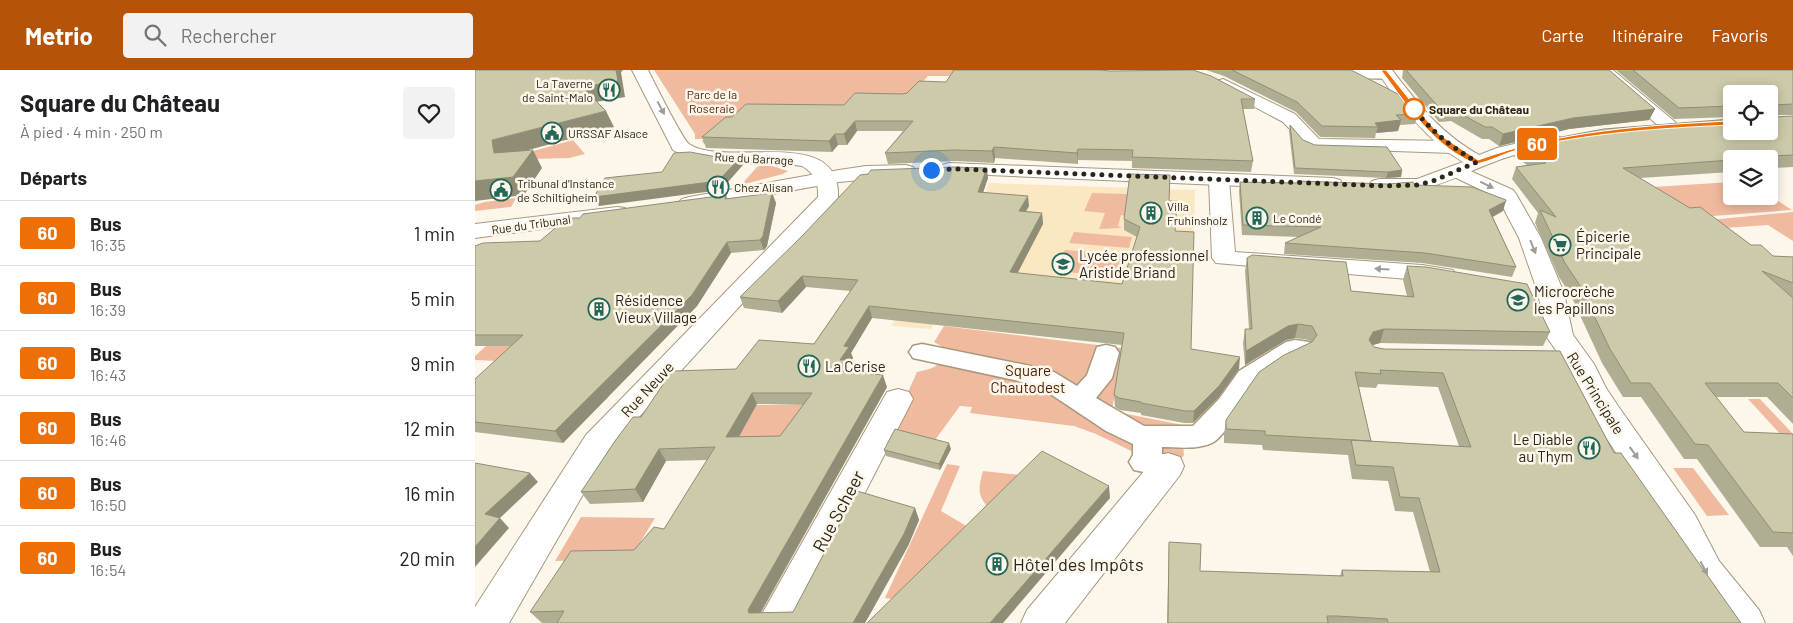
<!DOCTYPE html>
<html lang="fr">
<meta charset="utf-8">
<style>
body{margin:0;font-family:Barlow,sans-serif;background:#f2f2f2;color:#202124;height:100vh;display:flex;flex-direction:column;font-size:19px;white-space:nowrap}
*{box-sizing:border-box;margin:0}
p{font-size:16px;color:#757577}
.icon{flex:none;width:28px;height:28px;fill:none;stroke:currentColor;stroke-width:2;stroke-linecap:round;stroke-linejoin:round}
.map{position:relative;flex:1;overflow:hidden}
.details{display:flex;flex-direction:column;background:#fff;width:475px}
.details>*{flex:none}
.badge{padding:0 10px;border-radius:4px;font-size:18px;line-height:32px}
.fabs{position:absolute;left:1248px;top:15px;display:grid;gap:10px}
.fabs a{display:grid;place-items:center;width:55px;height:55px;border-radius:5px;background:#fff;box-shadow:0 2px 12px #0003;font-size:25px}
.you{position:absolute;width:25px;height:25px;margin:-12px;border:4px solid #fff;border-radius:50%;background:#1a73e8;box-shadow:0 0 0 8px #1a73e833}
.map>.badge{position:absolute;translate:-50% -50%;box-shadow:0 0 0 2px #fff}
h2{padding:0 20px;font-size:19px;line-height:45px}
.round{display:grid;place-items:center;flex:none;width:52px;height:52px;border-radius:5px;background:#f2f2f2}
.headline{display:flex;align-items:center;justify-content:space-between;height:85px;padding:0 20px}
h1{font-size:24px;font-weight:700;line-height:38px}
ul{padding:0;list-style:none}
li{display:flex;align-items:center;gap:15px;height:65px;padding:0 20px;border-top:1px solid #e0e0e0}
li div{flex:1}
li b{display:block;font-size:19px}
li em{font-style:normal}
li .badge{min-width:55px;font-weight:700;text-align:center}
header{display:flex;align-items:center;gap:30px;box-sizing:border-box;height:70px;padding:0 25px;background:#b45309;color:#fff}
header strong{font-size:24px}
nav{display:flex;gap:28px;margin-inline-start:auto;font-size:18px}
.search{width:350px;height:45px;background:#f2f2f2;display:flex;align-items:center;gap:12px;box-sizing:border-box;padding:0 18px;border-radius:5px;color:#757577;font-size:19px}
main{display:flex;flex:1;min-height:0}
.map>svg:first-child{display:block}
.built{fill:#fbe8c3}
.green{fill:#f0ba9f}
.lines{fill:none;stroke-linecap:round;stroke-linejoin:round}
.pedestrian-casing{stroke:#a7997d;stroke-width:3}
.minor-casing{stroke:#a7997d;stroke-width:2}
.tertiary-casing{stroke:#a7997d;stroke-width:2}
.pedestrian{fill:#fff;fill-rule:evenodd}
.minor{fill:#fff;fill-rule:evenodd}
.tertiary{fill:#fff;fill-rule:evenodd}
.wall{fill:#b0ae92;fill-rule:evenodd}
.shaded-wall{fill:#908d77}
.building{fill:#cdcaaa;stroke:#908d77;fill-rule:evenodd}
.oneway{fill:#a09d98}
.line{fill:#ec7007;stroke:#fff}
.walk{stroke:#2b261a;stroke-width:5;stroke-dasharray:0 9}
.stop-dot{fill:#fff;stroke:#ec7007;stroke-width:2.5}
.labels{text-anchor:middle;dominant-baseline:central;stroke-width:5;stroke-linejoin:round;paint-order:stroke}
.far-poi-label{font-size:12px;fill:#2b261a;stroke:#fdf7eb;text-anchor:start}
.far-park-label{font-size:12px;fill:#4b1f04;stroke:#fdf7eb}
.far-stop-label{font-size:12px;font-weight:bold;fill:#2b261a;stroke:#fdf7eb;text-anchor:start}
.far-street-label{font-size:12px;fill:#2b261a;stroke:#fdf7eb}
.poi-label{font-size:15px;fill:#2b261a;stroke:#fdf7eb;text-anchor:start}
.park-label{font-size:15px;fill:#4b1f04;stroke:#fdf7eb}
.street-label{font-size:15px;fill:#2b261a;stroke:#fdf7eb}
.near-street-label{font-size:18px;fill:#2b261a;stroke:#fdf7eb}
.near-poi-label{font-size:18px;fill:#2b261a;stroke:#fdf7eb;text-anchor:start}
</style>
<header>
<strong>Metrio</strong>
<div class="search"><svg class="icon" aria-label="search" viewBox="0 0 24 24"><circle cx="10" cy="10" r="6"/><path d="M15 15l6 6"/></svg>Rechercher</div>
<nav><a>Carte</a><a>Itinéraire</a><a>Favoris</a></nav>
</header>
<main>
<section class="details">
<div class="headline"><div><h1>Square du Château</h1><p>À pied · 4 min · 250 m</p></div><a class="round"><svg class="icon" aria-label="heart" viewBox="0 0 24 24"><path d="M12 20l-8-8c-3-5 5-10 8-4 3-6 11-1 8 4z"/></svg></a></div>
<h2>Départs</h2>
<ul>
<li><span class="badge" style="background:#ec7007;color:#fff">60</span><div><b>Bus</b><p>16:35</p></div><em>1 min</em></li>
<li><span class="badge" style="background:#ec7007;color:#fff">60</span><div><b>Bus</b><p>16:39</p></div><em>5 min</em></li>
<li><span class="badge" style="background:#ec7007;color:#fff">60</span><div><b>Bus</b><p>16:43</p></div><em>9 min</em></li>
<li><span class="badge" style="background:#ec7007;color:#fff">60</span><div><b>Bus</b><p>16:46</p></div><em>12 min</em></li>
<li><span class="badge" style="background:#ec7007;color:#fff">60</span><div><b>Bus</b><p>16:50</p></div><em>16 min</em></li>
<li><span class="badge" style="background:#ec7007;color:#fff">60</span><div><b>Bus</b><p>16:54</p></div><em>20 min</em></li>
</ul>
</section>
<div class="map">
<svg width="1318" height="553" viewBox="0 0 1318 553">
<rect width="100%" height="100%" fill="#fdf7eb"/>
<path class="built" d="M514,113L720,120L716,277L707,282L459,253L456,259L416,256L464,185L507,130Z"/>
<path class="green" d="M179,0H500L498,6H453L440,20L418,34L233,76L227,72L228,69H220V64Z
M98,70L110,84L94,88L56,89L51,83Z
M285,96H297L313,101L308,104L266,115L282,97Z
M1256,112V126L1294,125L1317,140L1211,148L1163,118Z
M617,123L654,124L651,146L646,145L643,156L647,158L624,159L630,143L609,141Z
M41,128L36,137L0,141V135L9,132Z
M1318,142V171L1293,155L1234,159L1224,151Z
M599,162L657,167L654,178L594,173Z
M590,180L651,185L645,207L581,201Z
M469,256L647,278L637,341L718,357L708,376L709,385L705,391L673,389L621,364L599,356L495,343L497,337L485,336L460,370L416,360L442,302C460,298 465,297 471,279L459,272Z
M11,276H38L22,291L0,290V286Z
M1273,329H1285L1318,364V378Z
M281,335H342L313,375L257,379Z
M472,394L485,396L466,441L500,461L431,531L410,528Z
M1198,398H1218L1254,445L1232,446Z
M508,401L555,406L518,443C503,427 502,422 508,401Z
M106,447L180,448L155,489L80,491Z"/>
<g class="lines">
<g class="pedestrian-casing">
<path id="pedestrian" d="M820,270L834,272L838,278L834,284C823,287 788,307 781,315C771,328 750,367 737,373C721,380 703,377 687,377V384L704,388L708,396L704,404L693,407L659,400L654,392L658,385V374L631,361L562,315L447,290L438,288L434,282L438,276L447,274L570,299L579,302L602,316L612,305L622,277L631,275L640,277L644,283L637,308L621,328L669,356H718L744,329L764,301L811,272Z"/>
</g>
<g class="minor-casing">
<path id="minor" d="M157,0H173C179,12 207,68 214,74C250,99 367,53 363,128L133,381L34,553H0V537L111,365L343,127C344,113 339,103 327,96C284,88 238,103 198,80Z
M857,0H915L920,4L917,7L912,9C898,8 866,11 857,0Z
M1121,0H1138L1200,52L1203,56L1200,60L1194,61L1188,60Z
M748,9L820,44L844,69L977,71L984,73L986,77L984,81L977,83L833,78L808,52L742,17L740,14L742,11Z
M982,95L1038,120L1041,124L1066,168L1089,223L1098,265L1119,294L1131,318L1143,336L1220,445L1244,491L1284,540L1290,553H1246L1218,515L1194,464L1121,352L1102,320L1092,296L1071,266L1063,223L1044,168L1023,128L975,105L972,101L975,97Z
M744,104L751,106L754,110L760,182L947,195L978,200L981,205L978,210L969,212L741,193L737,188L734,110L737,106Z
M423,319L434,322L438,329L323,553H282L412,322Z
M693,383L705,387L709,396L705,405L590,553H546L552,540L681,387Z"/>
</g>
<g class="tertiary-casing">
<path id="tertiary" d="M901,0H917C945,36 964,62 1004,85L1022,78L1078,65L1085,67L1087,71L1085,75C1068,79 1052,81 1036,86C989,100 948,132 897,119L894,115L897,111L904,109H942L988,92C950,69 926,36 901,0Z
M474,93L858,108L865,110L868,114L865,118L858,120L467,103L464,99L467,95Z
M431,95L438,97L441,101L438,105L364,112L214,139L207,137L203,133L207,129L214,127L364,100L391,96Z
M142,137L150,138L153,143L150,148L0,168V154Z"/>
</g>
<use href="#pedestrian" class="pedestrian"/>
<use href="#minor" class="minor"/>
<use href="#tertiary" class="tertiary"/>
</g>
<path class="wall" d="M731,0H876L943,44L940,54L925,55L923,61L901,63L900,68L845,67L821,42L749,6Z
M927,0H1134L1180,39L1174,50L1094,59L1024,76L1014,69H1007L976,51L964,52L927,8L928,1Z
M1141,0H1318V45H1299V47L1318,46V97L1294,98V89H1256V102L1165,108L1276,175L1298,186L1318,187V354L1292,327H1241L1269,362L1318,364V486L1312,477H1285L1222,389H1209L1166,327H1148L1127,293L1097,228L1084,207L1060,153L1063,143L1037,109L1041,97L1052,95L1039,86L1044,75L1294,61L1256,24V47L1199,49Z
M780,29L779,39H768L778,91L776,102L657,98V91L603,90V94L520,88L519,93L481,91L413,94L410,83L428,61H382L372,75H363L357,82L231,78L227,67L257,47L369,35Z
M815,55L828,70L840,75L927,100L926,107L911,108L819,104L814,61Z
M513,108L508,122L554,136L551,141L567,143L568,154L542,203L647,214L662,167L649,160V149L694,131L700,161L716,279L764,299L743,328L718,353H709L666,345V343L645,340L640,337L639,325L647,275L397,248L376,283L378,288L373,296L375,302L412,317L286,543L318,542L440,438L444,450L433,476L390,553H67L55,542L159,480L189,459L233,390L191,391L168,432L115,434L106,422L166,347L261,299L339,274L376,221L331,217L307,243L269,238L265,227ZM282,334L329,335L305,366L264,367Z
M822,111L940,115L1028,141L1018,147L1041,197L1037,207L947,193L809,184L810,173L825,167L767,165L764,121L765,112L822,113Z
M297,123L301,133L292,176L289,180L256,183L222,236L88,373L0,362V309L36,276H0V176L65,171L105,148L251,125L253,129Z
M772,188L876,221L932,226L928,210L932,196L1075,262L1068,276L905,273L898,275L899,277L909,279L1085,281L1139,383L1266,553H692L694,472L725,501L865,506L867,500L955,502L938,442L920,441L913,411L877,409L873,385L788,380L787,375L749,373V365L751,350L836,273L834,270L820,268L811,270L770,295L768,273L770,259H774L770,201ZM903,314L963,317L984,376L896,371L884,317L901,318Z
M476,379L465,400L411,386L409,380Z"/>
<path class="shaded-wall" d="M141,0H148L146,2L150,27L115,33L107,17Z
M1180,39L1174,50L1094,59L1024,76L1028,64L1098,48Z
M131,41L139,57L27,87L19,83L17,70Z
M926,50L923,61L901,63L903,57L900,53Z
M380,51L382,61L372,75L369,64Z
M360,64L363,75L357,82L354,71Z
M519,77L520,88L519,93L517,81Z
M603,79V94L602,83Z
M58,80L67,98L49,125L0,131V111Z
M265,88L268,95L246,120L124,136L119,127Z
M512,98L513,108L505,132L503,122Z
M927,100L926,107L911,108L913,102Z
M297,123L301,133L292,176L289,180L285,170Z
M553,126L554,136L545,151L544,141Z
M1031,131L1028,141L1011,150L1014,140Z
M567,143L568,154L537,214L535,202Z
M252,172L256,183L222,236L88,373L80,361Z
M327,206L331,217L307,243L303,231Z
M394,236L397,248L376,283L378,288L373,296L375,302L364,301L365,290L369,276Z
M823,254L820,268L811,270L770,295L771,281L813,256Z
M909,259L905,273L894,276V270L898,262Z
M765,287L764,299L743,328L718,353L719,341Z
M408,305L412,317L280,552L274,543L273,540Z
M277,323L282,334L257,379L251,367Z
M474,373L476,379L465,400L464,394Z
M184,379L191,391L168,432L160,419Z
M55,403L63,412L25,448L34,458L0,497V477L10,444Z
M634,416L635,428L528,553H515Z
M440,438L444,450L433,476L390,553H378Z"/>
<path class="building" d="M0,0H141L143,11L107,17L131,41L17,70L19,83L58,80L38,107L0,111Z
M479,0H625L635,1L718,0L736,6L780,29H766L778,91L657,87L658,80L603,79L602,83L519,77L517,81L479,80L410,83L438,51H380L369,64H360L354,71L227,67L251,47H257L271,34L369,35L380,23L427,24L432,23L444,11L471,12Z
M757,0H876L927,26L943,44L921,45L926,50L900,53L903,57L847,56L822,32Z
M931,0H1134L1180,39L1098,48L1028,64L1017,57H1010L979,40L967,41Z
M1158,0H1318V34L1299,35V47L1318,46V85L1294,86L1297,88L1282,89H1256V90L1148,98L1215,138L1225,137L1276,175H1286L1298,186L1318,187V213L1287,201L1318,228V328L1303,313H1230L1269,362L1318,364V463L1298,462L1233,375L1220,374L1175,313H1156L1135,279L1104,214L1090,193L1065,140L1081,147L1041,97L1071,93L1044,75L1129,59L1256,49V61H1294V24H1256V36L1204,38Z
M815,55L828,70L840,75L912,77L927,100L913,102L820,98Z
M215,82L242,87L265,88L243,111L119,127L130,108L187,102L199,83Z
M479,97L512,98L503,122L553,126L544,141L567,143L535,202L647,214L665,157L649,149L655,104L695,105L694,131H702L700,161L719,162L716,279L765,287L744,316L719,341H710L666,333V332L644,328L639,325L649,263L394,236L369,276L374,277L365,290H371L364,301L408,305L273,540L274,543L318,542L382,421L440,438L429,464L378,553H82L89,541L55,542L96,481L159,480L179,457L189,459L240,377L184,379L160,419L106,422L140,371L158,347H166L197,301L261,299L284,270L339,274L383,210L327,206L303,231L265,227L328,165L385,105L393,104L396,100ZM277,323H337L305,366L251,367Z
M822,111L913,114L938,112L940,115L997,117L1031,130V131L1014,140L1041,197L950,183L810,173L846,157L768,155L765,112L823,113Z
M297,123L288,166L285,170L252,172L217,225L80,361L0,352V309L48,265H0V176L8,173L65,171L92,148H105L108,144L251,125L250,129Z
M777,185L871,192L876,221L939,227L932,196L951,197L1052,214L1075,262L909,259L898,262L894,270L899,277L909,279L1085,281L1139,383H1146L1266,553H913L912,549L862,546H852L853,553H693L694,472L726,474L725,501L868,506L867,500L965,502L944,428L925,427L918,397L881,395L876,370L996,377L968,303L905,300L906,304L880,302L896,371L790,365V361L751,359V350L784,302L809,285L837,272L842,265L837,256L823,254L813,256L771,281L770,259H777L772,188Z
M420,359L474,373L464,394L409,380Z
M567,381L634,416L515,553H392Z
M0,393L55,403L10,444L25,448L0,477Z"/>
<defs><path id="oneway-solid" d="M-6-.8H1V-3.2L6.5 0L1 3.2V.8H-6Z" transform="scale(1.25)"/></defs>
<g class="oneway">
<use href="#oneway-solid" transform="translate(186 38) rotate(62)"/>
<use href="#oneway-solid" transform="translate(1012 115) rotate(26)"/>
<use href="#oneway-solid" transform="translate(1058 177) rotate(68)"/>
<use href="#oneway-solid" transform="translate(907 199) rotate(-176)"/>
<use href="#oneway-solid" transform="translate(1159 383) rotate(55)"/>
<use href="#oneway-solid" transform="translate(1229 498) rotate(62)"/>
</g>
<path class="line" d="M906,0H911L947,45L965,65L1003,90C1083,61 1171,55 1256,51L1259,53L1256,55C1185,58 1112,63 1042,80C1028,84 1016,91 1002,94C960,79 932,35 906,0Z"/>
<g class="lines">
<path class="walk" d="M456,100L481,99L910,116L942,115L958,111L1002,92C972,74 956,61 934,33L939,39"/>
</g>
<defs>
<g id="restaurant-ring" transform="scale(1.125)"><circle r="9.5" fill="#fdf7eb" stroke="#226758" stroke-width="1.5"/><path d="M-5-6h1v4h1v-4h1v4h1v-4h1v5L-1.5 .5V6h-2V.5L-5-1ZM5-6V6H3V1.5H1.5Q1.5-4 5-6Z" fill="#226758"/></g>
<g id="civic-ring" transform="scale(1.125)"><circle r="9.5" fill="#fdf7eb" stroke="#226758" stroke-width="1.5"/><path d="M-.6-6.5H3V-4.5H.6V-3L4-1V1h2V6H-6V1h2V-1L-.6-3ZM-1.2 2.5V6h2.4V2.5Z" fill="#226758"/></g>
<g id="building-ring" transform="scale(1.125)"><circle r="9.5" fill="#fdf7eb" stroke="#226758" stroke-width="1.5"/><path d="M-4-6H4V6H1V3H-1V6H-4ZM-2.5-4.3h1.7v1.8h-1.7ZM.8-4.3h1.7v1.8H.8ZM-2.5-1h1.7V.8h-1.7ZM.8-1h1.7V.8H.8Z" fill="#226758"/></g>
<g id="supermarket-ring" transform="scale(1.125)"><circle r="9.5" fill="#fdf7eb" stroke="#226758" stroke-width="1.5"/><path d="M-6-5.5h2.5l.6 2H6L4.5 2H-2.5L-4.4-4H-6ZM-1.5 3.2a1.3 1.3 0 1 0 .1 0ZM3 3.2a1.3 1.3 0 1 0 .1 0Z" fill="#226758"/></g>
<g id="school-ring" transform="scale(1.125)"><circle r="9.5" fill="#fdf7eb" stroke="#226758" stroke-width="1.5"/><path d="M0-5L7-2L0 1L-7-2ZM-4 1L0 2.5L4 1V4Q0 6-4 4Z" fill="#226758"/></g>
</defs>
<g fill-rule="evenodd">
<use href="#restaurant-ring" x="134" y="20"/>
<use href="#civic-ring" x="77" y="63"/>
<use href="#restaurant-ring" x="243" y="117"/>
<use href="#civic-ring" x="26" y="120"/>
<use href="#building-ring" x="676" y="143"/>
<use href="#building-ring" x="782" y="148"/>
<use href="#supermarket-ring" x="1085" y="175"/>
<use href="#school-ring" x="588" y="194"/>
<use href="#school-ring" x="1043" y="230"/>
<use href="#building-ring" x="124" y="239"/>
<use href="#restaurant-ring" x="334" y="296"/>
<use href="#restaurant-ring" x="1114" y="378"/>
<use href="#building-ring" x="522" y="494"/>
</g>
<circle class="stop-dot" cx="939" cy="39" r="10"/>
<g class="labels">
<g class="far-poi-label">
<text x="118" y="13" text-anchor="end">La Taverne<tspan x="118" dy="14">de Saint-Malo</tspan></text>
<text x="93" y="63">URSSAF Alsace</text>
<text x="42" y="113">Tribunal d'Instance<tspan x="42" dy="14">de Schiltigheim</tspan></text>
<text x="259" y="117">Chez Alisan</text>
<text x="692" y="136">Villa<tspan x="692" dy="14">Fruhinsholz</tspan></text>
<text x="798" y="148">Le Condé</text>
</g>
<g class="far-park-label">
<text x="237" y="24">Parc de la<tspan x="237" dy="14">Roseraie</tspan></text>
</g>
<g class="far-stop-label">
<text x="954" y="39">Square du Château</text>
</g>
<g class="far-street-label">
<text transform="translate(279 88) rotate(3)">Rue du Barrage</text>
<text transform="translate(56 154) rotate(-8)">Rue du Tribunal</text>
</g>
<g class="poi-label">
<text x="1101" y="166">Épicerie<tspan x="1101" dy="17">Principale</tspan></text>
<text x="604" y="185">Lycée professionnel<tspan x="604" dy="17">Aristide Briand</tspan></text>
<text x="1059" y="221">Microcrèche<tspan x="1059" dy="17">les Papillons</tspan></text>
<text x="140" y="230">Résidence<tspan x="140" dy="17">Vieux Village</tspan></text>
<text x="350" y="296">La Cerise</text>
<text x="1098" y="369" text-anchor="end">Le Diable<tspan x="1098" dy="17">au Thym</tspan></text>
</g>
<g class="park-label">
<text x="553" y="300">Square<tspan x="553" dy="17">Chautodest</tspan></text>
</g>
<g class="street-label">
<text transform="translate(172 319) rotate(-47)">Rue Neuve</text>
<text transform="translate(1121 323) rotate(58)">Rue Principale</text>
</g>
<g class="near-street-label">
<text transform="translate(363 441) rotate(-62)">Rue Scheer</text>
</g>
<g class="near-poi-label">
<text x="538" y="494">Hôtel des Impôts</text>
</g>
</g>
</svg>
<div class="fabs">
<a><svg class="icon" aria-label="locate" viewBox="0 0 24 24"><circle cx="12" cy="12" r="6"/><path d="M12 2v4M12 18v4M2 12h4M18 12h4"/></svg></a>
<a><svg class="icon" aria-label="layers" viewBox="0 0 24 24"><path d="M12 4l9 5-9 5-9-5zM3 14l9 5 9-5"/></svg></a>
</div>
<div class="you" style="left:456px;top:100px"></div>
<b class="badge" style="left:1062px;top:74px;background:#ec7007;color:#fff">60</b>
</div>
</main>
